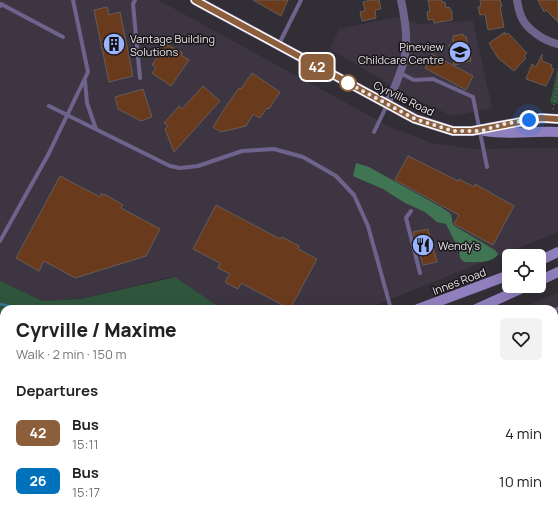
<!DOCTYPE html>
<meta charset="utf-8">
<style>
body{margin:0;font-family:Manrope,sans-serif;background:#f2f2f2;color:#222;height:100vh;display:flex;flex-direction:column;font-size:15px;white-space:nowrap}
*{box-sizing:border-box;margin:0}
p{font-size:13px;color:#767676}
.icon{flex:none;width:22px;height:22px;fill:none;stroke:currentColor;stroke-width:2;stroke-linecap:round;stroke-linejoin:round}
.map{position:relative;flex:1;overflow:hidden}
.side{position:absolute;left:0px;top:305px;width:558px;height:208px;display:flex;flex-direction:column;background:#fff;border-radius:12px 12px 0 0;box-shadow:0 4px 16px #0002}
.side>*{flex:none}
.badge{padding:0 8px;border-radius:6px;font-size:14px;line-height:26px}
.tools{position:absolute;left:502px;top:249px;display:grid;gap:8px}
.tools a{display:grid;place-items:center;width:44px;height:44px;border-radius:6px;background:#fff;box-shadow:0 4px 16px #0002;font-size:20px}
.you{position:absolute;width:20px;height:20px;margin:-10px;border:3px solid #fff;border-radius:50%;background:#1a73e8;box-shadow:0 0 0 6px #1a73e833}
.map>.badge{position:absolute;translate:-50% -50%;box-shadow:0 0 0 2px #fff}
h2{padding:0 16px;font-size:15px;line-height:36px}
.round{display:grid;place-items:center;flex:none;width:42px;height:42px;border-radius:6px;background:#f2f2f2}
.overview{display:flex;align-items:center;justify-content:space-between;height:68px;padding:0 16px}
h1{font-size:19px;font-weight:800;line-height:30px}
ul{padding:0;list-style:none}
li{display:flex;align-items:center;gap:12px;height:48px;padding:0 16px}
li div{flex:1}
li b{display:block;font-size:15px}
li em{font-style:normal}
li .badge{min-width:44px;font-weight:700;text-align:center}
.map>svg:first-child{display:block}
.built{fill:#3d3642}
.green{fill:#30553d}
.forest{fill:#3f7553}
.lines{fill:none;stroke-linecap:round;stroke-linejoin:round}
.stream{stroke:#327791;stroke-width:2.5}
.building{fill:#6a3a1d;stroke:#665d58}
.path{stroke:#6f6c72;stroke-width:1.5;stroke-dasharray:1 3;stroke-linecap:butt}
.lane{stroke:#6e638c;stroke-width:4}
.street{stroke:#6e638c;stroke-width:8}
.secondary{stroke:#9180bf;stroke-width:10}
.highway{stroke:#c2adfc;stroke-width:12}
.line-casing{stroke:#fff;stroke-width:9}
.line{stroke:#8b5e3c;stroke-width:6}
.walk{stroke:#e8e5ea;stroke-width:4;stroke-dasharray:0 7.2}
.stop-dot{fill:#fff;stroke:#8b5e3c;stroke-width:2}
.labels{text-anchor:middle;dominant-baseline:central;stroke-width:3;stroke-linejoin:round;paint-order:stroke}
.poi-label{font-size:11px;fill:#e8e5ea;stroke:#19171a;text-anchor:start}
.street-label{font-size:11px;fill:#e8e5ea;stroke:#19171a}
</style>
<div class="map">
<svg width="558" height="513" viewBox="0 0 558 513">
<rect width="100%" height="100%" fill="#322e35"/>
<path class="built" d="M0,0H158L392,128L432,143L472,149L558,148V232L366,309H221L173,276L81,299L43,301L0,281Z
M397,17L420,24L473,21L492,108L452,116L406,94L330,49L339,29Z
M558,293V513H269L263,509H554V309H519Z"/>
<path class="green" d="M558,67V104L550,103Z
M175,277L222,309H4V352H0V281L43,301L81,299Z
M4,421V509H99L97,512L0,513V422Z"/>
<path class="forest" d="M356,163L369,167L441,207L451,214L453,225L495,250L498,254C493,264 474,262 464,262L460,258L459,250L446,224L437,222L425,212L405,203L383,189L355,177L353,176Z
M44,509H92L89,513H37Z
M180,509H255L257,513H182Z"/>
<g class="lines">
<path class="stream" d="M0,304L22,309
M40,309L73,307L95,309
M226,509L228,513"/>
</g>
<path class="building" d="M253,0H288L281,16Z
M371,0H379L381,9L375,10L376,18L362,21L360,12L365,11L363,2Z
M428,0H442V3L445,2L446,8L449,7L452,12V20L434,23L433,19L428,20L427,12L430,11Z
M480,0H500L502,6L500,7L504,27L488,30L485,14L480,15L478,7L481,6Z
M538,0H558V22L546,10L544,12Z
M107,7L109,15L120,12L133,76L109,82L94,10Z
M505,32V35L508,33L527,53L524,56L526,58L514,71L498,58L489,43Z
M463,34L464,37L466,36L471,61L454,65L449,45H453V36Z
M166,44L183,53L181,55L189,60L171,86L152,73L156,68L152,65Z
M432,54L473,76L466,90L425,68Z
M542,54V61L552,65L551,68L554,69L546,86L526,79L532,64L536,67Z
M252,73L280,92L269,109L267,108L260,118L253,114L246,126L221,132L213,127L227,105L239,88L241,89Z
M203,86L220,101L174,152L165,129L168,126L164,123L179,106L182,109Z
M143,89L152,117L141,121L118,109L115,97Z
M408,156L458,181L459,179L474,187L475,184L514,206L493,245L454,224L459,215L395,180Z
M60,176L100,197L101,194L106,195L123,205L121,208L160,229L146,256L75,278L44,261L39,271L16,258Z
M216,205L280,239L282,237L299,246L298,249L317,259L290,309L241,283L238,289L225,282L230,274L218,268L220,263L193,249Z
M428,229L437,262L423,265L413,232Z"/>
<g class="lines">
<path class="path" d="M553,109L558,81"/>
<path class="lane" d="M135,0L133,4L140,78
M0,6L1,4L63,37
M279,44L301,0
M400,73L414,80L433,79L473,97L487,167
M85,81L87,103L96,129
M49,106L170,166L180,168L198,166L242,151L274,149L303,157L336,176L354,195L368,226L391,309
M374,132L387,105
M411,211L406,218L420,273
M0,241L48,155L88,72L73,0
M554,310L558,309
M554,494L558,493"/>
<path class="street" d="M517,0C518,5 519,11 521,16C526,29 544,41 558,44
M387,104C407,62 411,46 401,0"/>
<path class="secondary" d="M195,0L415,119L453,131H472L541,118L558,119
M485,131C510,135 532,131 558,132
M539,261L558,252
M539,281L558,272
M418,309L509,275
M476,309L527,286
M0,392L4,391
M0,404L4,403"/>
<path class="highway" d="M0,363H4
M0,416H4
M161,509L163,513
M108,513L110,509"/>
</g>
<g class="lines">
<g class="line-casing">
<path id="line" d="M195,0L415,119L453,131H472L541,118L558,119"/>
</g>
<use href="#line" class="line"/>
<path class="walk" d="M348,83L346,82L415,119L453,131H481L504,124L529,120"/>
</g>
<defs>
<g id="building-disc" transform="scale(1.15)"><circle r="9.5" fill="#9bb4fd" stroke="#19171a"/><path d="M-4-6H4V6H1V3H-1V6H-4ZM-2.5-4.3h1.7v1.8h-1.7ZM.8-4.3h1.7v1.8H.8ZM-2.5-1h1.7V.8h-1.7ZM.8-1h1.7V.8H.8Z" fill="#111"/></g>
<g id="school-disc" transform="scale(1.15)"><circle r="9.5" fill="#9bb4fd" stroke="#19171a"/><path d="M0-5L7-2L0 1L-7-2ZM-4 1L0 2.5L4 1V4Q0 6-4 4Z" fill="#111"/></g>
<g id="restaurant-disc" transform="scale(1.15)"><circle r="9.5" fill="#9bb4fd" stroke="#19171a"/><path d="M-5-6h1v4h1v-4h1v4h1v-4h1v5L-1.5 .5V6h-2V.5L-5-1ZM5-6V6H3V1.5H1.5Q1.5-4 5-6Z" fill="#111"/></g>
</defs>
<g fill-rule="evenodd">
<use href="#building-disc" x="114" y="44"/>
<use href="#school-disc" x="460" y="52"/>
<use href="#restaurant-disc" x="423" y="245"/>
</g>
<circle class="stop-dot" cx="348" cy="83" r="8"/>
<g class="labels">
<g class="poi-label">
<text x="130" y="38">Vantage Building<tspan x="130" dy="13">Solutions</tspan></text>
<text x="444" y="46" text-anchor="end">Pineview<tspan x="444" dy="13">Childcare Centre</tspan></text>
<text x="438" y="245">Wendy's</text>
</g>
<g class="street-label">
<text transform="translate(404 98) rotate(26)">Cyrville Road</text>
<text transform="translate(459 281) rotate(-21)">Innes Road</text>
</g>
</g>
</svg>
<div class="tools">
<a><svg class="icon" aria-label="locate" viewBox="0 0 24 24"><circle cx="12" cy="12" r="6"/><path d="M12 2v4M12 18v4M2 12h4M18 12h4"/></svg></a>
</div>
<div class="you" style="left:529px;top:120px"></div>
<b class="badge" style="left:317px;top:67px;background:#8b5e3c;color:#fff">42</b>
<section class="side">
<div class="overview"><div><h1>Cyrville / Maxime</h1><p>Walk · 2 min · 150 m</p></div><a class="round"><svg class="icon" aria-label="heart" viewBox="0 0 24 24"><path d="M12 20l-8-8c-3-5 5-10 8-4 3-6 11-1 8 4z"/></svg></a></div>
<h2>Departures</h2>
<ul>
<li><span class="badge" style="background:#8b5e3c;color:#fff">42</span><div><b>Bus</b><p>15:11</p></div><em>4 min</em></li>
<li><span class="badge" style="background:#0072bc;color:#fff">26</span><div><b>Bus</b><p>15:17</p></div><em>10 min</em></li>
</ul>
</section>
</div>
